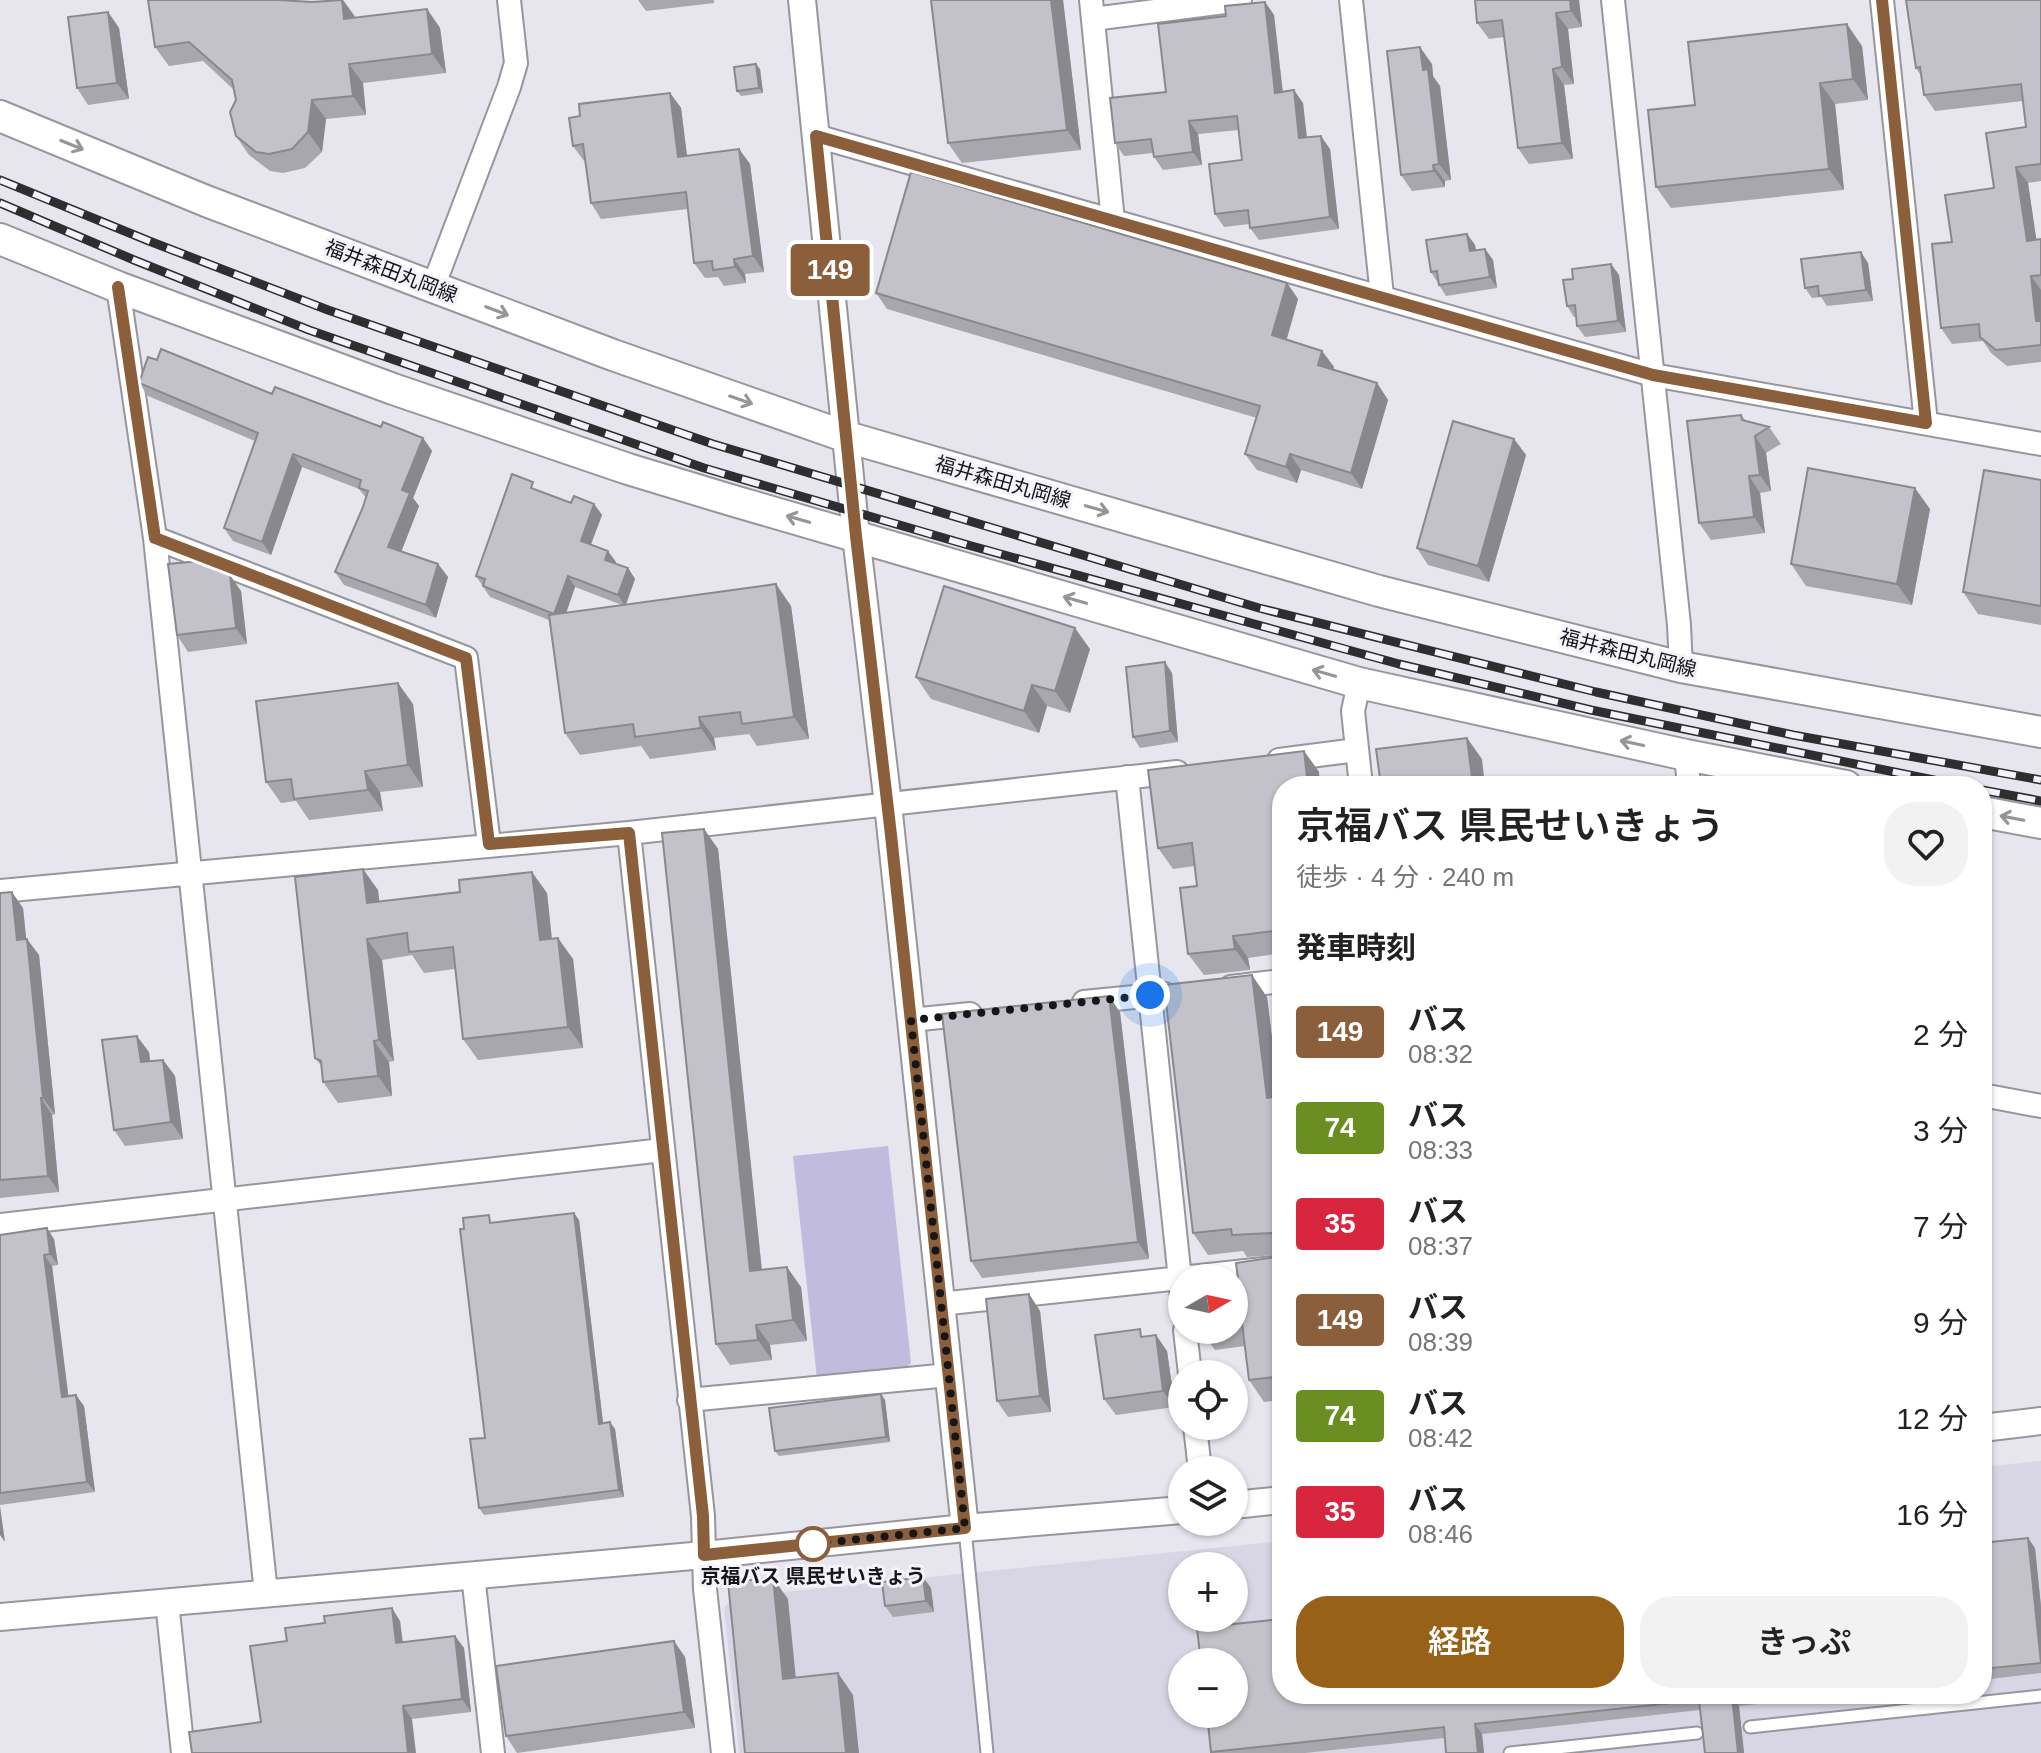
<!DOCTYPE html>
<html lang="ja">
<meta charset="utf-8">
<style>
body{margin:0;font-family:Helvetica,"Noto Sans JP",sans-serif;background:#f2f2f2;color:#222;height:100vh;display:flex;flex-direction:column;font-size:30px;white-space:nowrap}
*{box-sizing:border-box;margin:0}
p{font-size:26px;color:#767676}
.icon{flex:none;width:44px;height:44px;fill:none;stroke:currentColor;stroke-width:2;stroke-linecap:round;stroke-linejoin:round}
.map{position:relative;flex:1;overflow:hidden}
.side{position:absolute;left:1272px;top:776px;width:720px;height:928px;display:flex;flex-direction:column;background:#fff;border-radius:32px;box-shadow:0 2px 6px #0004}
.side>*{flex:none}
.badge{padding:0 16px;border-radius:6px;font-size:28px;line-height:52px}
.needle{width:52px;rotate:81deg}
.controls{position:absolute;left:1168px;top:1264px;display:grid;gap:16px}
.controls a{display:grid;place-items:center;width:80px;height:80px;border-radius:50%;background:#fff;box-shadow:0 2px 6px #0004;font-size:40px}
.you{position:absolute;width:40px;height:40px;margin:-20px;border:6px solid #fff;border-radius:50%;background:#1a73e8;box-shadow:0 0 0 12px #1a73e833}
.map>.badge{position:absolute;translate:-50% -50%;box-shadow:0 0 0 4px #fff}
h2{padding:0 24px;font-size:30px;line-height:72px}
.round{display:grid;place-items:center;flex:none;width:84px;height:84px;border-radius:32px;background:#f2f2f2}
.headline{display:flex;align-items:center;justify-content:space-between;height:136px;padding:0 24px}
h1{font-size:38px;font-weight:600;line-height:60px}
.primary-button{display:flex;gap:16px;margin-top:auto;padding:16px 24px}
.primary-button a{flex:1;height:92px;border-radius:32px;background:#976118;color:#fff;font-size:32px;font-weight:600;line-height:92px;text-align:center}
.primary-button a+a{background:#f2f2f2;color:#222}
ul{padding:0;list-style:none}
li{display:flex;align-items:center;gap:24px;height:96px;padding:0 24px}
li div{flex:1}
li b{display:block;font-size:30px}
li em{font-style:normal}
li .badge{min-width:88px;font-weight:700;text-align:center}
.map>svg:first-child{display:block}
.built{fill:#d8d6e5;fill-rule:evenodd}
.green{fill:#c1bbe0}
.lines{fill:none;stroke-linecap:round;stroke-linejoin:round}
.service-casing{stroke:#97969e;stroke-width:15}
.minor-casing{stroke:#97969e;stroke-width:26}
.tertiary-casing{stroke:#97969e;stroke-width:30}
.secondary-casing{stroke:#97969e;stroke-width:34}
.service{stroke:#fff;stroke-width:11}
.minor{stroke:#fff;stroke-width:22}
.tertiary{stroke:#fff;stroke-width:26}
.secondary{stroke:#fff;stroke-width:30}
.rail-casing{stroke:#2e2d30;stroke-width:9}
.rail{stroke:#f4f3fb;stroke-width:6;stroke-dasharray:18;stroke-linecap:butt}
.wall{fill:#a8a7ae;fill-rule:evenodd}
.shaded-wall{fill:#88888d}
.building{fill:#c3c2ca;stroke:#88888d;stroke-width:2}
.oneway{stroke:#969697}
.line-casing{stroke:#fff;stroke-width:18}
.line{stroke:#8b5e3c;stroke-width:12}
.walk{stroke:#161518;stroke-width:8;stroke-dasharray:0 14.4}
.stop-dot{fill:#fff;stroke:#8b5e3c;stroke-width:4}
.labels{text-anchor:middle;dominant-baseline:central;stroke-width:6;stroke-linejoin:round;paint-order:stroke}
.street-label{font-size:20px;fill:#161518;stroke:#f4f3fb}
.stop-label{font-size:20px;font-weight:bold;fill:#161518;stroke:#f4f3fb}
</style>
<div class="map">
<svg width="2041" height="1753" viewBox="0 0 2041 1753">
<rect width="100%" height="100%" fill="#e7e5ee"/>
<path class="built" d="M2041,1461V1753H739L724,1607L734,1597L1282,1541V1694H1982V1467ZM1182,1566H1234V1618H1182ZM1182,1662H1234V1714H1182Z"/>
<path class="green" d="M888,1146L911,1363L903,1370L817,1379L793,1156Z"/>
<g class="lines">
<g class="service-casing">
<path id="service" d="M965,1529L987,1753
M1750,1727L2041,1696
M1510,1753L1697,1733"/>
</g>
<g class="minor-casing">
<path id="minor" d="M1091,0L1113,221
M1351,0L1382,296
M1613,0L1679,625L1681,667
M1882,0L1926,423
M1093,19L1240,0
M816,136L1653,375L2041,444
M118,287L155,538L266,1593
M433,287L509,87L516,63L509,0
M155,538L466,658L489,844
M1359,683L1353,711L1361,786
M1686,755L1689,786
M1279,760L1357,750
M1127,777L1182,1298
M629,833L703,1516L705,1589L723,1753
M0,891L629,833L1177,772
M1231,987L1282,981
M1084,1002L1165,994
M911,1020L970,1014
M1982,1095L2041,1106
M0,1225L663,1150
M940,1304L1282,1267
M1185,1330L1190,1374
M689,1400L949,1375
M1195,1426L1200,1470
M473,1575L493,1753
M167,1602L183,1753"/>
</g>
<g class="tertiary-casing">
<path id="tertiary" d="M802,0L856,536L888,804L965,1528
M1982,1428L2041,1421
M1234,1505L1282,1500
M0,1617L704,1555L965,1528L1182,1510"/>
</g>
<g class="secondary-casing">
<path id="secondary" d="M0,116L206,201L433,287L613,355L847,437L1379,591L1681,667L2041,732
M0,239L118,287L393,389L628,469L734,501L1359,683L1686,755L1846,786
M1982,812L2041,823"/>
</g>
<use href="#service" class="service"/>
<use href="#minor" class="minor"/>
<use href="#tertiary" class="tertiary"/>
<use href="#secondary" class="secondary"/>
<g class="rail-casing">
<path id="rail" d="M0,180L149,241L328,310L713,444L1259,608L1596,692L1793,735L2041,780
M0,203L134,260L309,330L704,468L968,545L1399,664L1591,710L1963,786
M1982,790L2041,801"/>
</g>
<use href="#rail" class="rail"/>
</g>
<path class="wall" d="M331,0H343L355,18L427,9L440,28L446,73L363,83L366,115L326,119L322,152L305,168L283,173L270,171L249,155L236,136V100L233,89L203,61L169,66L155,47L312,2Z
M638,0H714V3L646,11Z
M931,0H1063L1081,150L962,163L948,143Z
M1579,0L1582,27L1568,29L1574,84L1564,85L1573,159L1529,164L1518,148L1504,37L1489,39L1477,23Z
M2041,0V181L2028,183L2036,240L2041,239V362L2007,366L1991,353L1983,341L1952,344L1941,328L1952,242L1994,188L2026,127L2023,101L1935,111L1924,95L1922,77L1916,68Z
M1265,2L1274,15L1283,92L1303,103L1307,137L1330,149L1339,229L1259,240L1250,228L1249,224L1224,227L1215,214L1242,160L1239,130L1198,134L1202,165L1163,170L1154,157L1153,153L1124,156L1115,143L1166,92L1226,16Z
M108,12L119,28L129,99L88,105L77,88Z
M1862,46L1868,100L1835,104L1844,190L1671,208L1656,187L1695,105Z
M1432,64L1433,76L1440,86L1451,180L1445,181V187L1412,191L1401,175Z
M760,69L763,93L741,96L737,91Z
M670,93L681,108L687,156L739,149L750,164L764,272L745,274L746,283L724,286L718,277L705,278L694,263L688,209L601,219L591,203L585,161H584L573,146L580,116Z
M1467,234L1475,245L1476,250L1485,249L1493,260L1497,288L1446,296L1431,272Z
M1868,263L1873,301L1827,306L1821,297L1812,298L1805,288Z
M1611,264L1619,275L1626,332L1585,337L1577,326L1576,317H1574L1567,306L1573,279Z
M1287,283L1298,299L1287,339L1322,351L1334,367L1333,370L1377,383L1388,400L1362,489L1301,470L1297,483L1257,470L1245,454L1257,418L887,309L876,293Z
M157,360L423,438L432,451L413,498L419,506L401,552L438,564L448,577L436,618L344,585L335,572L363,507L366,498L359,489L302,467L271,555L233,541L224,528L255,441L148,396L139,383Z
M1741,415L1746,421L1769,427L1781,444L1766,453L1771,491L1760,493L1765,533L1711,540L1699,523Z
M1514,439L1526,455L1489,582L1428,565L1417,548Z
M2041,480V625L1978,614L1963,592Z
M539,491L571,503L594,504L602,515L591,545L616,562V564L628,568L635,579L626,605L791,606L809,739L757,746L749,734L714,738L716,750L650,759L641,746L580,755L565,733L549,620L490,597L476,576ZM575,587L622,605L566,613Z
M1930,509L1912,605L1806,586L1791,564Z
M241,591L247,644L188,652L177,635Z
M1090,649L1070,713L1047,706L1039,733L931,699L916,677Z
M1172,673L1178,742L1140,748L1133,737Z
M413,704L423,787L380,792L383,811L309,820L296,801L281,803L266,782Z
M1304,751L1319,772L1282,786V953L1248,958L1250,970L1204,975L1188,954L1197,886L1195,866L1173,869L1158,848Z
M704,829L718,849L762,1270L801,1287L807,1341L770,1345L772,1360L730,1365L716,1344Z
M378,890L379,901L547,893L552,939L573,959L583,1048L478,1060L463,1039L455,969L424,973L412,955L382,960L394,1061L389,1062L392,1096L338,1103L323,1082L322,1067L315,1058Z
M0,893L23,908L26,939L39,955L55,1114L52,1115L59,1192L0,1198Z
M1267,997L1279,1096H1282V1400L1264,1402L1249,1380L1245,1346L1215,1350L1200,1330H1234V1296L1240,1295L1277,1255L1247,1257L1243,1251L1208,1255L1193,1233Z
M1120,1012L1149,1259L982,1278L971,1261Z
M149,1052L150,1061L163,1060L175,1076L183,1139L125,1146L114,1130Z
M579,1220L603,1423L615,1429L624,1497L484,1515L479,1508L485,1438L494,1223Z
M0,1235L54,1239L58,1265L52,1266L68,1396L84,1406L95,1492L0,1505Z
M1029,1294L1040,1311L1051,1412L1008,1417L997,1401Z
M1145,1337L1167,1351L1175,1407L1116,1415L1104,1399Z
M881,1394L885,1400L890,1442L779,1456L775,1451Z
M1982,1543L2035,1548L2041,1607V1673L1982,1680Z
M931,1588L934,1612L893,1617L885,1606Z
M400,1621L403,1642L455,1636L464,1648L471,1712L412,1719L261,1722L287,1641Z
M685,1657L695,1728L517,1753L506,1736Z
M1282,1694H1851L1739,1706L1744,1753H1705L1700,1710L1482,1734L1484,1753H1446L1445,1738L1305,1753H1211L1207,1714Z"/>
<path class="shaded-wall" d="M342,0H343L356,18L344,19Z
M1051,0H1063L1081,150L1067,130Z
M1570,0H1579L1582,27L1571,11Z
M1265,2L1274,15L1284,105L1275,93Z
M427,9L440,28L446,73L432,54Z
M108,12L119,28L129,99L117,83Z
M1556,13L1568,29L1574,84L1562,67Z
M1847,24L1862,46L1868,100L1853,79Z
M1420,47L1432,64L1433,76L1440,86L1451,180L1439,164L1423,70Z
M349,64L363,83L366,115L353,96Z
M756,64L760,69L763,93L759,88Z
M1553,69L1564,85L1573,159L1562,143Z
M1820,83L1835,104L1844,190L1829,169Z
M1294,90L1303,103L1308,151L1299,138Z
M670,93L681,108L689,172L678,157Z
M312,100L326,119L322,152L308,132Z
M1189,121L1198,134L1202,165L1193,152Z
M1321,136L1330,149L1339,229L1330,217Z
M739,149L750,164L764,272L753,256Z
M1433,165L1445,181V187L1434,171Z
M2016,167L2028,183L2039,257L2027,241Z
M1467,234L1475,245L1478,262L1470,251Z
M1485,249L1493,260L1497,288L1490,277Z
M1861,252L1868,263L1873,301L1866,290Z
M734,259L745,274L746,283L735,267Z
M1611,264L1619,275L1626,332L1618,321Z
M2031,276L2041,290V329L2036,321Z
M1287,283L1298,299L1283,351L1272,335Z
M1322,351L1334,367L1329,381L1318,365Z
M1377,383L1388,400L1362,489L1351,473Z
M1755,436L1766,453L1771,491L1760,475Z
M423,438L432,451L413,498L419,506L398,560L388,547L402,490Z
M1514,439L1526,455L1489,582L1478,566Z
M293,454L302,467L271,555L262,542Z
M1290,454L1301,470L1297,483L1286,467Z
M1749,476L1760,493L1765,533L1754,517Z
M1915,488L1930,509L1912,605L1897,584Z
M594,504L602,515L588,551L581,541Z
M608,551L616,562L613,571L605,560Z
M438,564L448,577L436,618L426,605Z
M628,568L635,579L625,606L618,595Z
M230,575L241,591L247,644L236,628Z
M568,576L575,587L562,625L554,614Z
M776,584L791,606L809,739L794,717Z
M1075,628L1090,649L1070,713L1055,691Z
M1165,662L1172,673L1178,742L1170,731Z
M398,683L413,704L423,787L408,765Z
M1032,685L1047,706L1039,733L1024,711Z
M699,717L714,738L716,750L701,728Z
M1467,738L1482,759L1485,786H1473Z
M1304,751L1319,772L1320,786H1308Z
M365,771L380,792L383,811L368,790Z
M704,829L718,849L764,1292L750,1271Z
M363,869L378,890L382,924L367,903Z
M532,872L547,893L554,961L540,940Z
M12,892L23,908L28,956L17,940Z
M1233,936L1248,958L1250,970L1235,949Z
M558,938L573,959L583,1048L568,1027Z
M27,939L39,955L55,1114L43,1098Z
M367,939L382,960L394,1061L379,1040Z
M1252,975L1267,997L1282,1119L1267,1098Z
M1109,996L1120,1012L1149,1259L1138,1242Z
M137,1036L149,1052L152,1079L141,1062Z
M374,1041L389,1062L392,1096L378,1076Z
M163,1060L175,1076L183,1139L171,1122Z
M41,1098L52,1115L59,1192L48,1176Z
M574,1213L579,1220L604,1431L599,1424Z
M47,1228L54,1239L58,1265L50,1254Z
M44,1255L52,1266L70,1408L62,1397Z
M787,1267L801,1287L807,1341L793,1320Z
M1029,1294L1040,1311L1051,1412L1040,1396Z
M756,1325L770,1345L772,1360L758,1340Z
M1156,1335L1167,1351L1175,1407L1163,1391Z
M881,1394L885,1400L890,1442L886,1437Z
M76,1395L84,1406L95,1492L87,1482Z
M610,1422L615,1429L624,1497L619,1490Z
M0,1506L5,1542L0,1535Z
M2028,1538L2035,1548L2041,1607V1662Z
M923,1577L931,1588L934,1612L926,1601Z
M773,1578L788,1599L798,1700L783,1679Z
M392,1608L400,1621L404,1655L396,1643Z
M455,1636L464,1648L471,1712L462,1699Z
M674,1641L685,1657L695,1728L684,1712Z
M838,1673L853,1695L859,1753H846Z
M1732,1696L1739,1706L1744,1753H1738Z
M403,1706L412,1719L416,1753H408Z
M1475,1724L1482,1734L1484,1753H1478Z"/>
<path class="building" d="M148,0H280L312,2L342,0L344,19L427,9L432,54L349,64L353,96L312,100L308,132L292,149L269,154L256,152L236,136L230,112L236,100L232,80L189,42L155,47Z
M931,0H1051L1067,130L948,143Z
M1475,0H1570L1571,11L1556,13L1562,67L1553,69L1562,143L1518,148L1502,20L1477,23Z
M1906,0H2041V164L2016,167L2027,241L2041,239V275L2031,276L2036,321H2041V345L1996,350L1980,337L1979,324L1941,328L1932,244L1952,242L1945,195L1994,188L1986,133L2026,127L2021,84L1924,95L1920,67L1916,68Z
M1265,2L1275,93L1294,90L1299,138L1321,136L1330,217L1250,228L1248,210L1215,214L1209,164L1242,160L1237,116L1189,121L1193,152L1154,157L1151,139L1115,143L1110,98L1166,92L1158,24L1226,16L1225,6Z
M108,12L117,83L77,88L68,17Z
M1847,24L1853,79L1820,83L1829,169L1656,187L1648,110L1695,105L1688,42Z
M1420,47L1423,70L1428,69L1439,164L1433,165L1434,171L1401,175L1387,51Z
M756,64L759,88L737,91L734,67Z
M670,93L678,157L739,149L753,256L734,259L735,267L713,270L712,261L694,263L686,192L591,203L583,144L573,146L569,118L580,116L579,104Z
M911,172L1287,283L1272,335L1322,351L1318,365L1377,383L1351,473L1290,454L1286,467L1245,454L1260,406L876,293Z
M1467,234L1470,251L1485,249L1490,277L1439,285L1437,271L1431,272L1426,240Z
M1861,252L1866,290L1819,296L1818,286L1805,288L1801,259Z
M1611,264L1618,321L1577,326L1575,305L1567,306L1563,280L1573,279L1572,269Z
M161,349L272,394L275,387L381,427L383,422L423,438L402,490L410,493L388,547L438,564L426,605L335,572L363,507L368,491L359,488L361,480L293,454L262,542L224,528L258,433L139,383L148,357L157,360Z
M1741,415L1742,420L1769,427L1755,436L1760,475L1749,476L1754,517L1699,523L1687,421Z
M1453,421L1514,439L1478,566L1417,548Z
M1808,468L1915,488L1897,584L1791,564Z
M1984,470L2041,480V606L1963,592Z
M512,474L533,482L531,488L571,503L574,496L594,504L581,541L608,551L605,560L628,568L618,595L568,576L554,614L483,586L485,579L476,576Z
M200,561L230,575L236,628L177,635L168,564Z
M776,584L794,717L742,724L740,712L699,717L701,728L635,737L633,724L565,733L549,615Z
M944,586L1075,628L1055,691L1032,685L1024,711L916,677Z
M1165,662L1170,731L1133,737L1126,667Z
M398,683L408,765L365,771L368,790L294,799L291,779L266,782L256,701Z
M1467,738L1473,786H1381L1376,749Z
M1304,751L1308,786H1282V930L1233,936L1235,949L1188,954L1180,888L1197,886L1192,843L1158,848L1148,770Z
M704,829L750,1271L787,1267L793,1320L756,1325L758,1340L716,1344L662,833Z
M363,869L367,903L460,892L459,880L532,872L540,940L558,938L568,1027L463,1039L453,947L409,952L407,933L367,939L379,1040L374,1041L378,1076L323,1082L321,1061L315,1058L295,877Z
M12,892L17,940L27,939L43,1098H41L48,1176L0,1180V893Z
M1252,975L1267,1098L1282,1096V1376L1249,1380L1242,1323L1234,1324V1296L1240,1295L1236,1263L1275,1257L1279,1252L1281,1243L1272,1233L1232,1235L1231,1229L1193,1233L1164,985Z
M1109,996L1138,1242L971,1261L942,1014Z
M137,1036L141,1062L163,1060L171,1122L114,1130L102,1040Z
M574,1213L599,1424L610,1422L619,1490L479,1508L470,1439L485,1438L460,1229H464L463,1218L489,1215L490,1223Z
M47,1228L50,1254L44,1255L62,1397L76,1395L87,1482L0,1493V1235Z
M1029,1294L1040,1396L997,1401L986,1299Z
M1140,1329L1141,1337L1156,1335L1163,1391L1104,1399L1095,1335Z
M881,1394L886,1437L775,1451L769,1408Z
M2028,1538L2041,1663L1982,1669V1543Z
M923,1577L926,1601L885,1606L882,1582Z
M773,1578L783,1679L838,1673L846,1753H745L728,1582Z
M392,1608L396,1643L455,1636L462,1699L403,1706L408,1753H192L189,1732L261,1722L250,1646L287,1641L285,1628L325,1623L324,1616Z
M1282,1619V1694H1751L1732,1696L1738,1753H1705L1699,1700L1475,1724L1478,1753H1446L1444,1727L1211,1752L1207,1714H1234V1662H1201L1197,1628Z
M674,1641L684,1712L506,1736L496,1666Z"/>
<defs><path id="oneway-shaft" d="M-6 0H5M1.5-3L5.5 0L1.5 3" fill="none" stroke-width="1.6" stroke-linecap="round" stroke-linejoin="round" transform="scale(2)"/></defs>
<g class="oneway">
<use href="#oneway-shaft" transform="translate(72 145) rotate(22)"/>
<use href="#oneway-shaft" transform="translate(497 311) rotate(21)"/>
<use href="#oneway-shaft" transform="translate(741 400) rotate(19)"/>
<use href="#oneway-shaft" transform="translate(1097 509) rotate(16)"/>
<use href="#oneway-shaft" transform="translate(798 519) rotate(-164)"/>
<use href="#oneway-shaft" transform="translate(1075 600) rotate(-164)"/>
<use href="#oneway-shaft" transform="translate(1324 673) rotate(-164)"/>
<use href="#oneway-shaft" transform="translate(1632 743) rotate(-168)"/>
<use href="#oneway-shaft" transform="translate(2012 818) rotate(-169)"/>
</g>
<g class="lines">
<g class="line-casing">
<path id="line" d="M118,287L155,538L466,658L489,844L629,833L703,1516L704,1555L965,1528L891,835L856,536L816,136L1653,375L1926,423L1882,0"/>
</g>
<use href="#line" class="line"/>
<path class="walk" d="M813,1544L965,1528L911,1020L1150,995"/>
</g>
<circle class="stop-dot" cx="813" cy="1544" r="16"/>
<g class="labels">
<g class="street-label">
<text transform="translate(391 271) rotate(21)">福井森田丸岡線</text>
<text transform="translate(1003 482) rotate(16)">福井森田丸岡線</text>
<text transform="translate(1628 653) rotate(14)">福井森田丸岡線</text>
</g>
<g class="stop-label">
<text x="813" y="1576">京福バス 県民せいきょう</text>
</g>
</g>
</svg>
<div class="controls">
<a><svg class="needle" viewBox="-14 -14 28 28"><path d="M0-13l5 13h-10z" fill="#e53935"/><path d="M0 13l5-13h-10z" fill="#767676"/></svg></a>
<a><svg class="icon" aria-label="locate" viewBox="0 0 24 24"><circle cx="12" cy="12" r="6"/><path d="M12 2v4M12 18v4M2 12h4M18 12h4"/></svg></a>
<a><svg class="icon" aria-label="layers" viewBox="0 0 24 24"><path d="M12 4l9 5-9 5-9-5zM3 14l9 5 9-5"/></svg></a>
<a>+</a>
<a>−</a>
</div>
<div class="you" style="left:1150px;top:995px"></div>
<b class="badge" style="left:830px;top:270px;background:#8b5e3c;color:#fff">149</b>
<section class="side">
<div class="headline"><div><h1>京福バス 県民せいきょう</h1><p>徒歩 · 4 分 · 240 m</p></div><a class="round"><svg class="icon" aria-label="heart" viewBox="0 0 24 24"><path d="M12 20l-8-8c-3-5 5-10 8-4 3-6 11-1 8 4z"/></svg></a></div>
<h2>発車時刻</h2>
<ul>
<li><span class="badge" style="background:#8b5e3c;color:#fff">149</span><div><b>バス</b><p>08:32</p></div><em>2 分</em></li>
<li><span class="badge" style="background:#6b8e23;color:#fff">74</span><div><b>バス</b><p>08:33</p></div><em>3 分</em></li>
<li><span class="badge" style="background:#d7263d;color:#fff">35</span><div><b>バス</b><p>08:37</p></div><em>7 分</em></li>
<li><span class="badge" style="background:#8b5e3c;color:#fff">149</span><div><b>バス</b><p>08:39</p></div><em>9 分</em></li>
<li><span class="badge" style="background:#6b8e23;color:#fff">74</span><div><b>バス</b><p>08:42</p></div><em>12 分</em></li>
<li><span class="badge" style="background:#d7263d;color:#fff">35</span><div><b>バス</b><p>08:46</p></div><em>16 分</em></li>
</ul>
<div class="primary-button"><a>経路</a><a>きっぷ</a></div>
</section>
</div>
